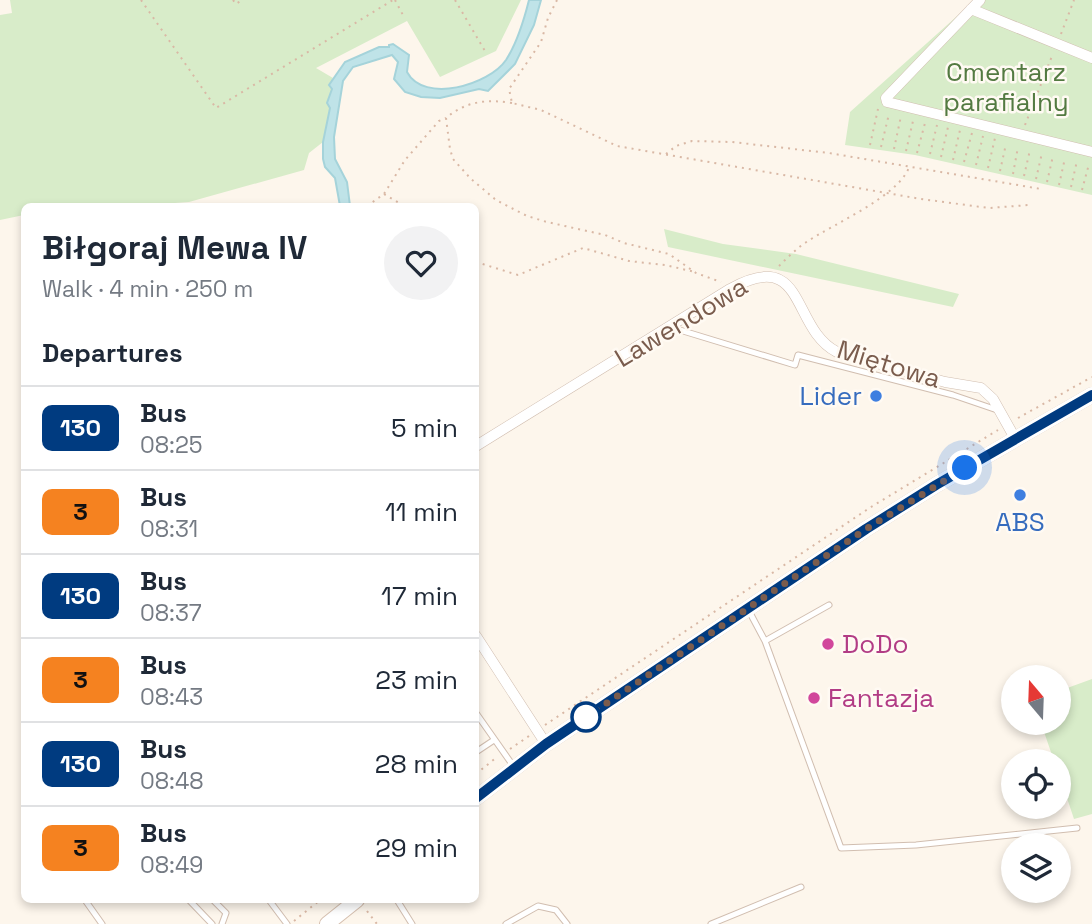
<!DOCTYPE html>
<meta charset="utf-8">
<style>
body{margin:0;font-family:"Space Grotesk",sans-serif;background:#f2f2f3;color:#1f2937;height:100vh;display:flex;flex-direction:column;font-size:26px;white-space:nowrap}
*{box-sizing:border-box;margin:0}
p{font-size:23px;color:#747a83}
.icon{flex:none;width:38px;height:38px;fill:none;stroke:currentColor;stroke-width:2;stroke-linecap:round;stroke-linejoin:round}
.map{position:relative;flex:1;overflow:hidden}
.side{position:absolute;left:21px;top:203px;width:458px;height:700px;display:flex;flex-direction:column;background:#fff;border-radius:10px;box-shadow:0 4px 10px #0003}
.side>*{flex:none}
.badge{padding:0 14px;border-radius:10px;font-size:24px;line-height:46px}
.needle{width:46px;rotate:341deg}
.fabs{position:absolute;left:1001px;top:665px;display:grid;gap:14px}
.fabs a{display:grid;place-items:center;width:70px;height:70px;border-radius:50%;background:#fff;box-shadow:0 4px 10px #0003;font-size:35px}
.you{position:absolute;width:35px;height:35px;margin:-18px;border:5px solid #fff;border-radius:50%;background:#1a73e8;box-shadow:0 0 0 10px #1a73e833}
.map>.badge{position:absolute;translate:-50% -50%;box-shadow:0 0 0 4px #fff}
h2{padding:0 21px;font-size:26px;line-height:63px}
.round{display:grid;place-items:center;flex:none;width:74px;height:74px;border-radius:37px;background:#f2f2f3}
.head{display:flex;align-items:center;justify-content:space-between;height:119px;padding:0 21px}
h1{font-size:33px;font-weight:700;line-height:52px}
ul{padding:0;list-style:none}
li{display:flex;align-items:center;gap:21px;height:84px;padding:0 21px;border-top:2px solid #e0e1e3}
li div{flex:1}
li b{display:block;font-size:26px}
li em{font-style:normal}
li .badge{min-width:77px;font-weight:700;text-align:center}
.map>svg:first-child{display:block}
.green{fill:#d8ecc9}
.water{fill:#bfe3e8;stroke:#a5d3da;stroke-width:2}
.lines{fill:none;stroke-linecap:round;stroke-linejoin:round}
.lane-casing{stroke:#d1beb0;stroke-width:7}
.street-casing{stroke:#d1beb0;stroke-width:11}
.secondary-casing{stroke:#d6c0b0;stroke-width:16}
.path{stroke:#d9b8a5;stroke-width:2;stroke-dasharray:2 5;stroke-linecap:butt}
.lane{stroke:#fff;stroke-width:5}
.street{stroke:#fff;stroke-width:10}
.secondary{stroke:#fff;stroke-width:14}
.line-casing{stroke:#fff;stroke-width:16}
.line{stroke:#003b80;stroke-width:10}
.walk{stroke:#7a5c4d;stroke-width:7;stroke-dasharray:0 12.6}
.shop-dot{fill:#3f7fe0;stroke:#fffaf3;stroke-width:2.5}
.hotel-dot{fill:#d1479c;stroke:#fffaf3;stroke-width:2.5}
.stop-dot{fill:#fff;stroke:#003b80;stroke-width:3.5}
.labels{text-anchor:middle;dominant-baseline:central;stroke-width:5;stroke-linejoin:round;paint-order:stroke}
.park-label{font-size:26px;fill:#537a41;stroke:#fffaf3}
.street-label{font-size:26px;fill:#7a5c4d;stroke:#fffaf3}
.shop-label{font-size:26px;fill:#366cbe;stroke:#fffaf3;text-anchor:end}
.hotel-label{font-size:26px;fill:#b23c85;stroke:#fffaf3;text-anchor:start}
</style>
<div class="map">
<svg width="1092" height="924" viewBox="0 0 1092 924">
<rect width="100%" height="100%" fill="#fdf6ec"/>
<path class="green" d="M10,0H521L496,51L440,77L407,21L316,68L333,78L329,85L332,89L327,103L330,108L323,142L309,153L304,170L189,202L133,206H24V215L0,220V15L12,13Z
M975,0H1092V195L915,155L845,145L850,112Z
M664,229L723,244L796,254L959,294L953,307L668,247Z
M1092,679V814L1074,819L1059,774V761H1054L1041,723H1059V691Z"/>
<path class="water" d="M529,0H541L534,25L515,64L488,91L479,89L440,98L421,97L405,92L394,79L398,62L392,55L353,67L343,81L334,137L335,159L347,182L350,206H340L335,178L325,167L323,159V142L330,108L327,103L332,89L329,85L345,62L379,47H389V45L393,44L409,55L407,72C424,104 489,85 506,60C517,43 524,20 529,0Z"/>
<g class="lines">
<g class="lane-casing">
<path id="lane" d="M670,327L795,365L798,355L953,395L1000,411
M749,611L765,641L841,848L916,845L1077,828
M765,641L829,605
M476,713L514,767
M476,752L494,740
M85,900L102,924
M189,900L212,924
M213,900L226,913L222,924
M269,900L287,924
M397,900L412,924
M506,924L538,906L556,910L567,924
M711,924L801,887"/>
</g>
<g class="street-casing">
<path id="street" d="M980,0L886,98L887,102L1092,152
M971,9L1092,58
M476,446L730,289C807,246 790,328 837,352L945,382L981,388L993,399L1016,440
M476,636L546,744"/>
</g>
<g class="secondary-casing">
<path id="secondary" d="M476,798L546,744L866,529L936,485L1092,395
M327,924L357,900"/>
</g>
<path class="path" d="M141,0L216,108L393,0
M233,0L236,4L242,0
M395,0L404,17
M455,0L485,51
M557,0L548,18L541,42L509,89L512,103L541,110L617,146L921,199L989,208L1029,205
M1061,34L1074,0
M512,103C487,99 466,101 446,118L450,149L453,159L471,179L496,200L527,216L547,222L605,235L624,243L669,254L696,273L721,282
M1025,125L1052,56
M870,145L878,109
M881,147L889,114
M894,149L901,116
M906,151L913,121
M917,153L925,123
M666,154L676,146L692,141L732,142L829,153L1041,189
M930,154L937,125
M941,157L948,127
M953,160L960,130
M964,162L972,133
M976,165L983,136
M988,168L995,138
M1000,171L1006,144
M1013,174L1018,147
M1024,176L1030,150
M1036,179L1042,153
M1047,182L1053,156
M1059,185L1065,158
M1071,187L1077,161
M1082,190L1089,164
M384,194L404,206
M367,206L384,194L405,160L439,121L446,118
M476,262L518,275L583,248L629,261L665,265L695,272
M779,266C788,257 797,248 808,241C834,224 900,195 909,167
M1018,418L1092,377
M545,725L871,507L998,430
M510,749L529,736
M476,774L497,757
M367,911L377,924
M294,921L320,900"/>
<use href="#lane" class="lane"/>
<use href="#street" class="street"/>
<use href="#secondary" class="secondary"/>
</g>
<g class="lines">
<g class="line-casing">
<path id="line" d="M476,798L546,744L866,529L936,485L1092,395"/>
</g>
<use href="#line" class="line"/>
<path class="walk" d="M586,717L866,529L965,468"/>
</g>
<g class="shop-dot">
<circle cx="876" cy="396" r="7"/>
<circle cx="1020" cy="495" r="7"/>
</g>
<g class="hotel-dot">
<circle cx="828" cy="644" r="7"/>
<circle cx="814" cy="698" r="7"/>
</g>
<circle class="stop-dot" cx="586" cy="717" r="14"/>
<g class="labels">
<g class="park-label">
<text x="1006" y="72">Cmentarz<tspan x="1006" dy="30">parafialny</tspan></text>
</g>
<g class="street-label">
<text transform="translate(681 322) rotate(-31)">Lawendowa</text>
<text transform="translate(889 364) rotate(17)">Miętowa</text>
</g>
<g class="shop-label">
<text x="862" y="396">Lider</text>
<text x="1020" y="522" text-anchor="middle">ABS</text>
</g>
<g class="hotel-label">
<text x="842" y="644">DoDo</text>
<text x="828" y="698">Fantazja</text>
</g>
</g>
</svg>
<div class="fabs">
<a><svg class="needle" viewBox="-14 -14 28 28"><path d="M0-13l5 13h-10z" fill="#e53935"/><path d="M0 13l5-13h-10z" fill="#747a83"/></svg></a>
<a><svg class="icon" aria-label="locate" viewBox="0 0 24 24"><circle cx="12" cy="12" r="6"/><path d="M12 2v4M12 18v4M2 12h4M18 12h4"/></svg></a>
<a><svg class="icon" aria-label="layers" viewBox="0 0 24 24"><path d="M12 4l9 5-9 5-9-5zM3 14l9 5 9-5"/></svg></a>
</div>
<div class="you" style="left:965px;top:468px"></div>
<section class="side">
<div class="head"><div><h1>Biłgoraj Mewa IV</h1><p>Walk · 4 min · 250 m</p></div><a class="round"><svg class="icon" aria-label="heart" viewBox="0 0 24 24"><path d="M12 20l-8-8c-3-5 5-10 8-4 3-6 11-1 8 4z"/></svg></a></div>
<h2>Departures</h2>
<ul>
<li><span class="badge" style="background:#003b80;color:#fff">130</span><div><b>Bus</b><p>08:25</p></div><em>5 min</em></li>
<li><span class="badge" style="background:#f58220;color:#111">3</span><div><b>Bus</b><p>08:31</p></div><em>11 min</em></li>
<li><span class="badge" style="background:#003b80;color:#fff">130</span><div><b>Bus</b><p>08:37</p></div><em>17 min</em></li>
<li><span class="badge" style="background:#f58220;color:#111">3</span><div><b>Bus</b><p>08:43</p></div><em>23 min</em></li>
<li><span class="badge" style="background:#003b80;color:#fff">130</span><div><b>Bus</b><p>08:48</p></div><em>28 min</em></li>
<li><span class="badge" style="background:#f58220;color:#111">3</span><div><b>Bus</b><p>08:49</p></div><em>29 min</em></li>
</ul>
</section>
</div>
